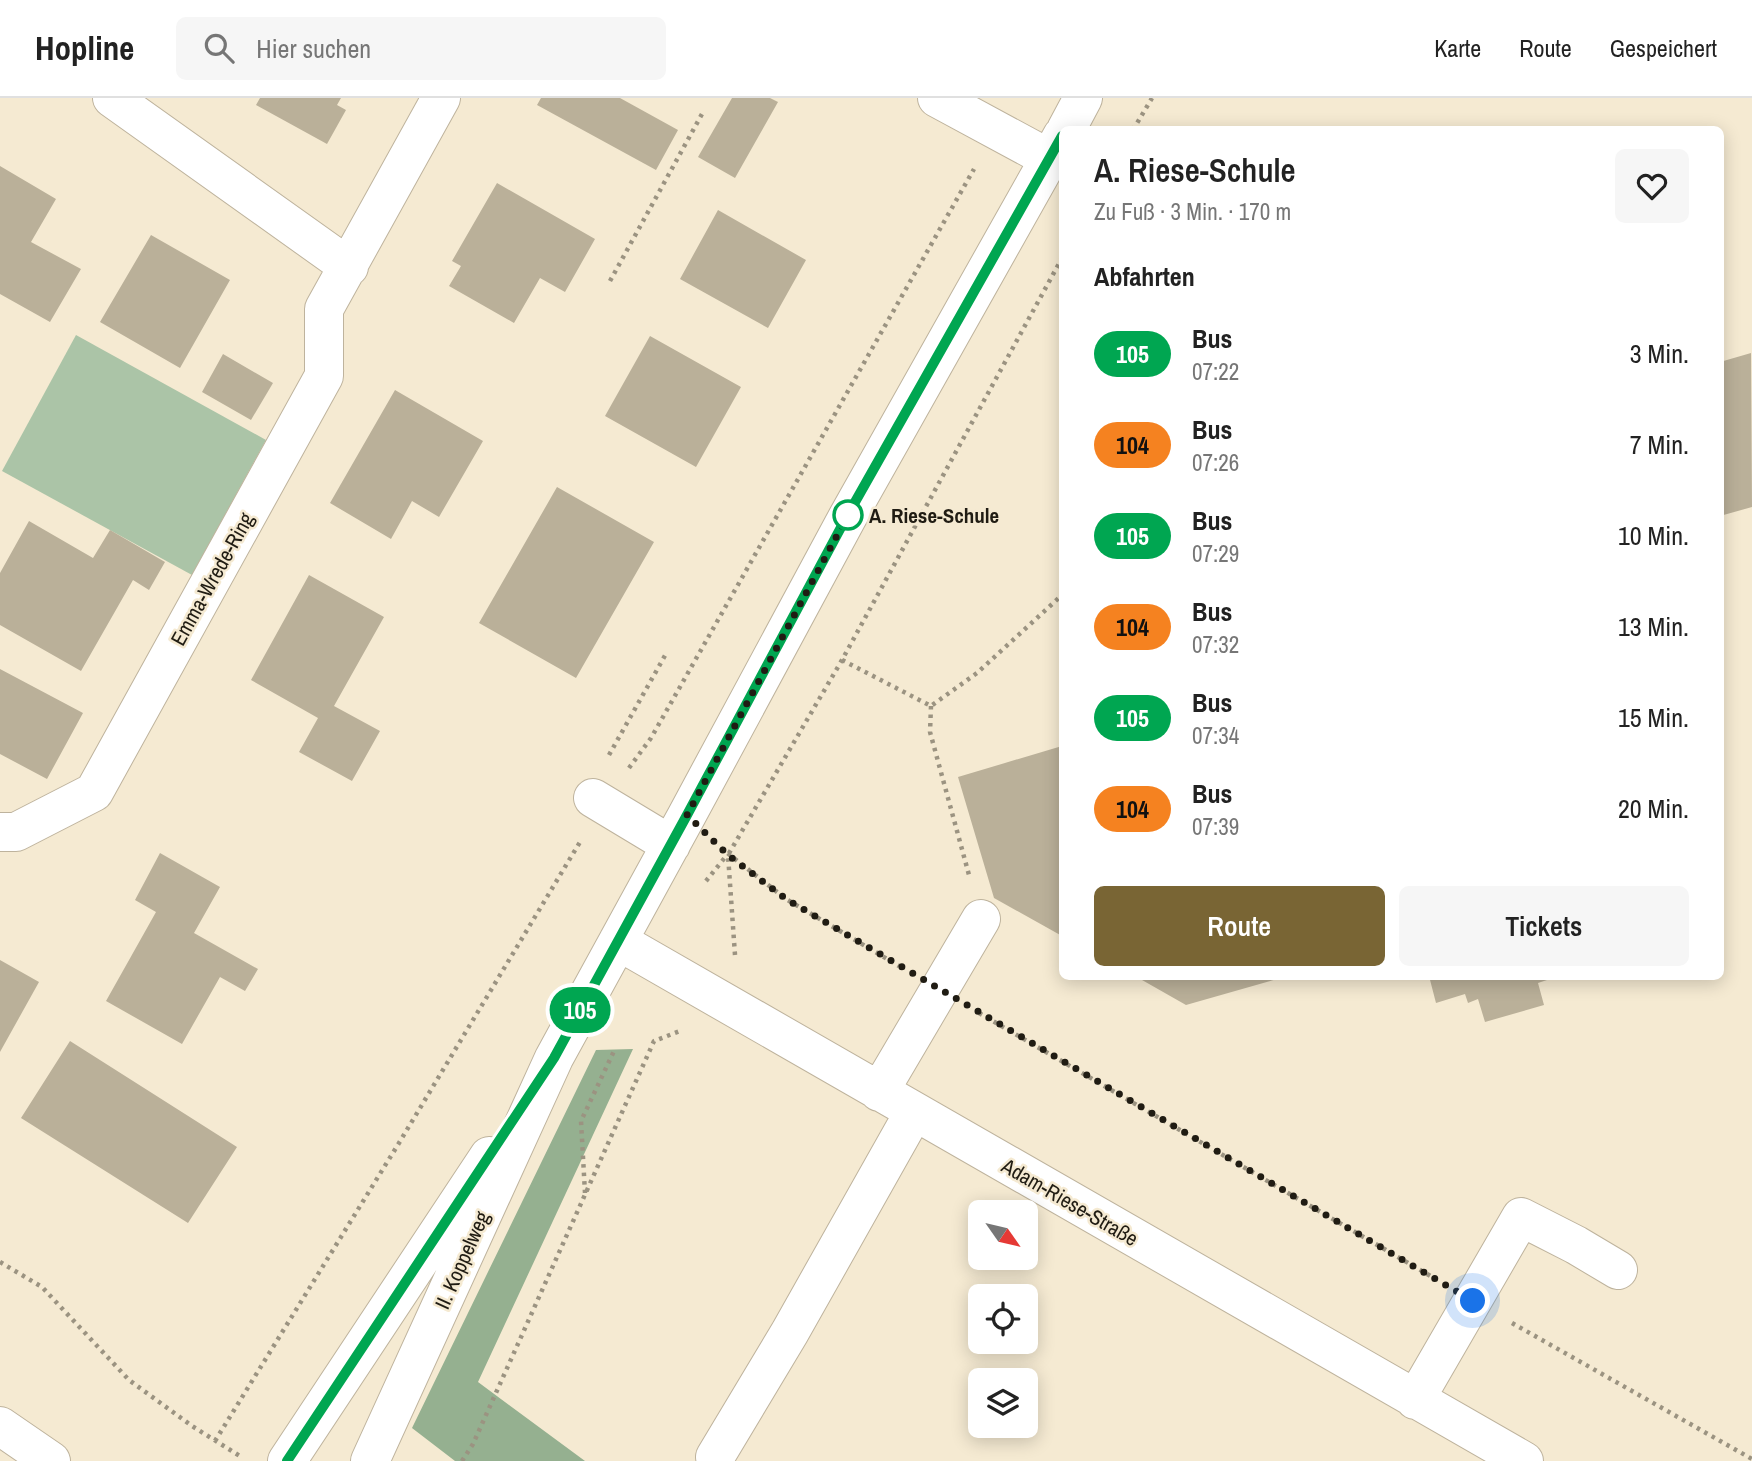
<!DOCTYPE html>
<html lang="de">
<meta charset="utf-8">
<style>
body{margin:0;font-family:"Archivo Narrow",sans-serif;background:#f6f6f6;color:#222;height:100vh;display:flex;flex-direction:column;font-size:26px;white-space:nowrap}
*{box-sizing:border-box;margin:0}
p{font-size:23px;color:#767676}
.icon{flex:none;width:38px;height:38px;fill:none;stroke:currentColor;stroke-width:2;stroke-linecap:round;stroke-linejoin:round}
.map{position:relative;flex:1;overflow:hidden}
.details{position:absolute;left:1059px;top:28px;width:665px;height:854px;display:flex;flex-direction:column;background:#fff;border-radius:10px;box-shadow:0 4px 18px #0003}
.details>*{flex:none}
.badge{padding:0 14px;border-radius:23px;font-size:24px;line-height:46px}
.needle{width:46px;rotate:124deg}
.controls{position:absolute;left:968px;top:1102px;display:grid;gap:14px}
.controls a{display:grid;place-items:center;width:70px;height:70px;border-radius:10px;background:#fff;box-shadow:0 4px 18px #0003;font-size:35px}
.you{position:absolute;width:35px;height:35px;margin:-18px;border:5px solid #fff;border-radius:50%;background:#1a73e8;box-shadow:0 0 0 10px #1a73e833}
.map>.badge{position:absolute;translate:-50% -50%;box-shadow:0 0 0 4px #fff}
h2{padding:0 35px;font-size:26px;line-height:63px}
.round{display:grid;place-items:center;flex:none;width:74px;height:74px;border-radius:10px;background:#f6f6f6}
.summary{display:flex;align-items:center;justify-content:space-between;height:119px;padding:0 35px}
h1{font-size:33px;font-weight:600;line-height:52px}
.primary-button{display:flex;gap:14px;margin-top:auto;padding:14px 35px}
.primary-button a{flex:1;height:80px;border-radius:10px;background:#796534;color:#fff;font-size:28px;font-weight:600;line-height:80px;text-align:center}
.primary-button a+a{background:#f6f6f6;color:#222}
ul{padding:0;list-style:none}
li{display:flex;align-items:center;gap:21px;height:91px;padding:0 35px}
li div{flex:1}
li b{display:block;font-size:26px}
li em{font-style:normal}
li .badge{min-width:77px;font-weight:700;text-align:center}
header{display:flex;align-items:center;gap:42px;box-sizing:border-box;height:98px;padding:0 35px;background:#fff;border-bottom:2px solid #e0e0e0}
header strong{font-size:33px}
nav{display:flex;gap:38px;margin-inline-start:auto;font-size:24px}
.search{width:490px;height:63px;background:#f6f6f6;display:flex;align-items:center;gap:18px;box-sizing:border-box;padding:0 24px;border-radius:10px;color:#767676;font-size:26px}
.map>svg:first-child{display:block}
.green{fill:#abc4a7}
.forest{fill:#95b090}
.building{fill:#bab099}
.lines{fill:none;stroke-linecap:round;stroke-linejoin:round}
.minor-casing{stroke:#beb39d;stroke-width:40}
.major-casing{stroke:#beb39d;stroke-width:40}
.path{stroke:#9b9381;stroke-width:4.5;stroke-dasharray:3.5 5;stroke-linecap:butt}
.minor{stroke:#fff;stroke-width:38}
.major{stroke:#fff;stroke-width:38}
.line-casing{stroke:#fff;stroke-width:16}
.line{stroke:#00a651;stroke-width:10}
.walk{stroke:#201c13;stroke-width:7;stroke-dasharray:0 12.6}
.stop-dot{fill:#fff;stroke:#00a651;stroke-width:3.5}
.labels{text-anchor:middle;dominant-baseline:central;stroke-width:5;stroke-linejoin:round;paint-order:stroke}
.stop-label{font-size:21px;font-weight:bold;fill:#201c13;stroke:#f5ead2;text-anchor:start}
.street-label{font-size:21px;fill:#201c13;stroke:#f5ead2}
</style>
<header>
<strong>Hopline</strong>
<div class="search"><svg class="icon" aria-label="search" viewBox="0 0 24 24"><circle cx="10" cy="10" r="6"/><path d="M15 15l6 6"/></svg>Hier suchen</div>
<nav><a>Karte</a><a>Route</a><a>Gespeichert</a></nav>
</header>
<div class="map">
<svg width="1752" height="1363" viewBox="0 0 1752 1363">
<rect width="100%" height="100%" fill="#f5ead2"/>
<path class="green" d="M76,237L266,342L192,477L2,373Z"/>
<path class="forest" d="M633,951L478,1284L585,1363H455L412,1330L596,952Z"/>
<path class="building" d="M260,0H341L337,7L346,12L327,46L256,7Z
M541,0H620L678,32L656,72L537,7Z
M732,0H770L778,4L735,80L698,59Z
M0,68L56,101L31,144L81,171L50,224L0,196Z
M497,85L595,141L565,194L540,180L514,225L449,188L461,168L452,163Z
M718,112L806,162L768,230L680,181Z
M151,137L230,182L180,270L100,224Z
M650,238L741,289L696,369L605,318Z
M1751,255L1752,409L1720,418V264Z
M223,256L273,285L251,322L202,294Z
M395,292L483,343L439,419L412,403L391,441L330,405Z
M557,389L654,444L576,580L479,525Z
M29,423L93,460L110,432L165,464L149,492L133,482L81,573L0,527V475Z
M309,477L384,519L334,608L380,633L352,683L299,654L318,620L251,582Z
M0,571L83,615L47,681L0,656Z
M1062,648V838L994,800L958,679Z
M160,755L220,789L194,835L258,871L245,893L220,879L182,946L106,903L156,814L135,802Z
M0,862L39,884L0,954Z
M1135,878H1284V879L1186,907Z
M1429,878H1550V881L1538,885L1544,907L1485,924L1478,901L1468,905L1465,896L1436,905Z
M70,943L237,1049L188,1125L21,1020Z"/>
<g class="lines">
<g class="minor-casing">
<path id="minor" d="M112,0L349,169
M937,0L1050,61
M1066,32L1083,0
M593,700L671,747
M0,734H16L94,694L324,278V211L441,0
M618,843L1524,1363
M879,994L981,821
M1415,1302L1521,1119L1576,1147L1618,1172
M715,1359L790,1234L914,1014
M287,1363L489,1058
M370,1363L554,960L687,717L847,420L1062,38"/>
</g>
<g class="major-casing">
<path id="major" d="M0,1328L51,1363"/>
</g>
<path class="path" d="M1133,32L1152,0
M610,183L702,16
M842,562L931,608L977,575L1062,497
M931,608L930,634L969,777
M609,657L667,554
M629,670L651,640L974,71
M721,750L786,801L899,868
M706,783L727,757
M735,857L728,757L842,562L1062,160
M979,915L1434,1180
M585,1095L581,1023L614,953
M0,1164L42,1189L129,1282L192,1328L243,1360
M1512,1225L1752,1361
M215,1343L399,1045L580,744
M462,1363L473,1346L654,943L680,933"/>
<use href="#minor" class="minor"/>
<use href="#major" class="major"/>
</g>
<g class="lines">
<g class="line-casing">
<path id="line" d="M287,1363L554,960L687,717L846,420L1062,38"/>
</g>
<use href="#line" class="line"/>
<path class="walk" d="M848,417L687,717L728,757L786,801L1473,1203"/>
</g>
<circle class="stop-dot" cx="848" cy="417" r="14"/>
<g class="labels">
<g class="stop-label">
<text x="869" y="417">A. Riese-Schule</text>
</g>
<g class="street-label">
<text transform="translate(212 481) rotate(-61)">Emma-Wrede-Ring</text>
<text transform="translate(1070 1104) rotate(30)">Adam-Riese-Straße</text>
<text transform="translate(462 1162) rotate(-66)">II. Koppelweg</text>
</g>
</g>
</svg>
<div class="controls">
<a><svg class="needle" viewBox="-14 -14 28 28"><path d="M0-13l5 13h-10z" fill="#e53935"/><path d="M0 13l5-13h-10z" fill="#767676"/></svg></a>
<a><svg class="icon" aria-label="locate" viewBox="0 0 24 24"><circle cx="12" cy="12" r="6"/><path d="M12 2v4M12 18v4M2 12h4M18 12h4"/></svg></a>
<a><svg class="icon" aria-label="layers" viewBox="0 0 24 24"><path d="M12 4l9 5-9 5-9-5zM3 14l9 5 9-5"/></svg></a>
</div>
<div class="you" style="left:1473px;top:1203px"></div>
<b class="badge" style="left:580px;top:912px;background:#00a651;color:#fff">105</b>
<section class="details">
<div class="summary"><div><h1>A. Riese-Schule</h1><p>Zu Fuß · 3 Min. · 170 m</p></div><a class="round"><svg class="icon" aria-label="heart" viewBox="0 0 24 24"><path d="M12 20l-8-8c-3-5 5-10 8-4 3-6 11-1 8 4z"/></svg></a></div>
<h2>Abfahrten</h2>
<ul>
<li><span class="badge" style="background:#00a651;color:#fff">105</span><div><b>Bus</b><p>07:22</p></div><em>3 Min.</em></li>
<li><span class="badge" style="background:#f58220;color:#111">104</span><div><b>Bus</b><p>07:26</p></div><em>7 Min.</em></li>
<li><span class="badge" style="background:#00a651;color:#fff">105</span><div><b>Bus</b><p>07:29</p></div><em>10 Min.</em></li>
<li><span class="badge" style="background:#f58220;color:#111">104</span><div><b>Bus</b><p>07:32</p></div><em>13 Min.</em></li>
<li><span class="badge" style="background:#00a651;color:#fff">105</span><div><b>Bus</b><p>07:34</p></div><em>15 Min.</em></li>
<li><span class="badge" style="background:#f58220;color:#111">104</span><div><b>Bus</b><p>07:39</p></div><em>20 Min.</em></li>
</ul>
<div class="primary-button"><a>Route</a><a>Tickets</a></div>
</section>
</div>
